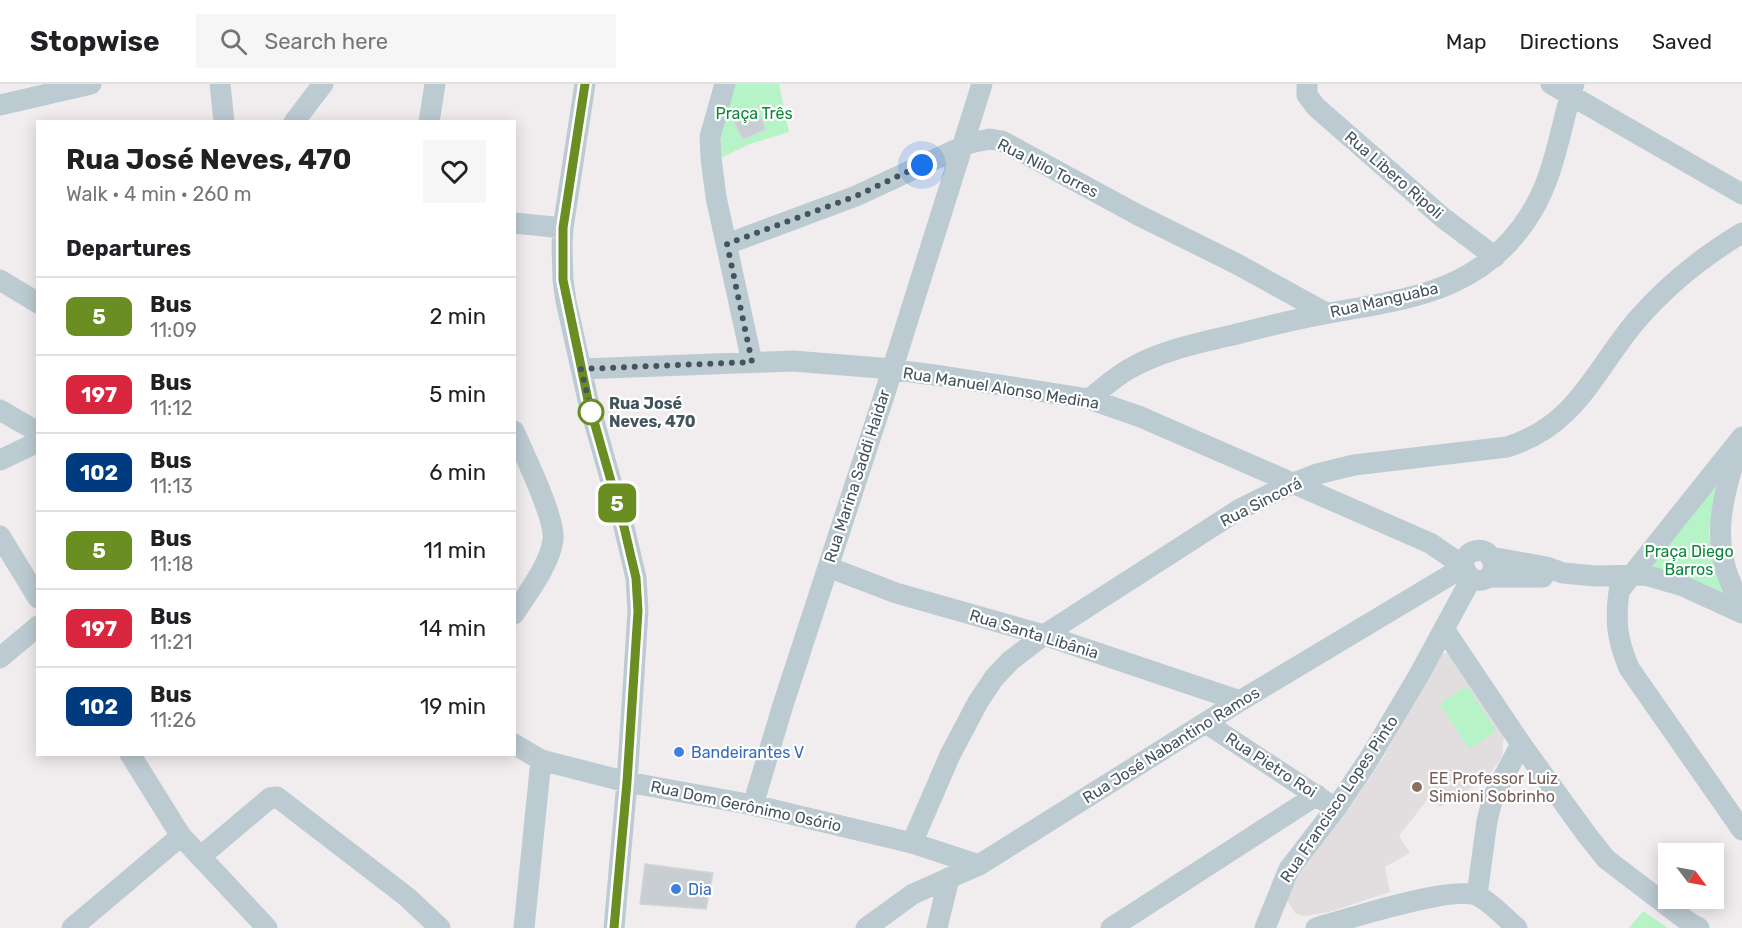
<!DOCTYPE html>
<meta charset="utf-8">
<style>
body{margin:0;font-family:Rubik,sans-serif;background:#f6f6f6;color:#202124;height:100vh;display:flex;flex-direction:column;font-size:22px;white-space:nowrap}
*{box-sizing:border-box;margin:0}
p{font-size:20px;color:#757577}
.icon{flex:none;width:33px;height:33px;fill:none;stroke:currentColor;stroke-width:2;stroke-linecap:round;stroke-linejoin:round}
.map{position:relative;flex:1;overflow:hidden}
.panel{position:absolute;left:36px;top:36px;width:480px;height:636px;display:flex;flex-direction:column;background:#fff;border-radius:0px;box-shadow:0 3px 15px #0003}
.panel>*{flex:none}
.badge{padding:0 12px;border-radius:9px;font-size:21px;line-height:39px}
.needle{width:39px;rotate:122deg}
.fabs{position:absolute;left:1658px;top:759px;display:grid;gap:12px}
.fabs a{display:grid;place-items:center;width:66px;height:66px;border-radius:0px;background:#fff;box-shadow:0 3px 15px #0003;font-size:30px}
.you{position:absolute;width:30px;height:30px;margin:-15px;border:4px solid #fff;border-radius:50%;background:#1a73e8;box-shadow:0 0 0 9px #1a73e833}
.map>.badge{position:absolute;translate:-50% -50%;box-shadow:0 0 0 3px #fff}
h2{padding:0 30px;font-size:22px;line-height:54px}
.round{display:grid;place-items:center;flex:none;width:63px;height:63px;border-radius:0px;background:#f6f6f6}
.summary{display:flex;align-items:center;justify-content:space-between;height:102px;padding:0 30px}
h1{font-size:28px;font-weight:700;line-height:45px}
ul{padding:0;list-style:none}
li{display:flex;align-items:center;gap:18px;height:78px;padding:0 30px;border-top:2px solid #e0e0e0}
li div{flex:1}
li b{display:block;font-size:22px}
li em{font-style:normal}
li .badge{min-width:66px;font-weight:700;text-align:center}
header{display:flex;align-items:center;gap:36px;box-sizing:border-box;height:84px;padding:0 30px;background:#fff;border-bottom:2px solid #e0e0e0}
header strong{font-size:28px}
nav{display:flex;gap:33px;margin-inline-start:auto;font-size:21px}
.search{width:420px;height:54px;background:#f6f6f6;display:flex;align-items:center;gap:15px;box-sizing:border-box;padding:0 21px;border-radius:0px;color:#757577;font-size:22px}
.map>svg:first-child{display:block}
.education{fill:#e2dee0}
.green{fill:#b6f4c7}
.building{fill:#c9ced3;stroke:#d1d5da;stroke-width:1.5}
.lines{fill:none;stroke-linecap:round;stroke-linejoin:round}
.minor{stroke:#bccbd2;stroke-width:21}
.line-casing{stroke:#fff;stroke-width:14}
.line{stroke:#6b8e23;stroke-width:9}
.walk{stroke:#44545d;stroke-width:6;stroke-dasharray:0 10.8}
.stop-dot{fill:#fff;stroke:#6b8e23;stroke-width:3}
.shop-dot{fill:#3f7fe0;stroke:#fff;stroke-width:2}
.education-dot{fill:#8d6e63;stroke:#fff;stroke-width:2}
.labels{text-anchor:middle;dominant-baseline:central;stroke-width:4.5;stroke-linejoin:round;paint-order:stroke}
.park-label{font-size:16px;fill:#0c873b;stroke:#fff}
.street-label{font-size:16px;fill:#44545d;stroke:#fff}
.stop-label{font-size:16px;font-weight:bold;fill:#44545d;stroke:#fff;text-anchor:start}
.shop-label{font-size:16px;fill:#366cbe;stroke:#fff;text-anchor:start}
.education-label{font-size:16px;fill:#785e54;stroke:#fff;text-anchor:start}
</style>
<header>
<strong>Stopwise</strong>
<div class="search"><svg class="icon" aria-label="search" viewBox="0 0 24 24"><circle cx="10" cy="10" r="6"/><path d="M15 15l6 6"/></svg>Search here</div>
<nav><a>Map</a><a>Directions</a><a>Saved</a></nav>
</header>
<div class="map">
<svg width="1742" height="844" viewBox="0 0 1742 844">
<rect width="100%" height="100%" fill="#f1edee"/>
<path class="education" d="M1449,568L1504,648L1502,673L1486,695L1440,723L1430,712L1399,752L1410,769L1385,783L1390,808L1329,828L1303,832L1295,829L1287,816L1296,792L1382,676L1440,570Z"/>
<path class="green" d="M733,0H779L789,48L747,61L719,75L723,27Z
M1718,394L1709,450L1724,512L1641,487Z
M1467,602L1496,647L1469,665L1440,620Z
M1643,827L1668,844H1629Z"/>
<path class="building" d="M756,24L766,45L743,55L733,35Z
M645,780L713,789L706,825L640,820Z"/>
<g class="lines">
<path class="minor" d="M220,0L224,38
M585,0L563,144L562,161L563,196L566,217L588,316L624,443L636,494L638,527L627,698L614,844
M725,0L710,53L711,74L716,113L752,278
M1307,0V11L1316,23L1442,133L1495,173
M1551,0L1742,110
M0,21L91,0
M294,38L323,0
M429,38L435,0
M514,139L563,144
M727,160L856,112L970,59L990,55L1002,57L1138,131L1237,180L1326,229
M0,196L38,219
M581,285L793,277L880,284L942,292L1089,315L1141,333L1430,459L1462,481L1471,495C1502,504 1498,461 1475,467C1467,469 1465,474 1462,481
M1089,315C1102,305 1115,293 1129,285C1160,267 1198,259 1233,251C1256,245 1280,239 1304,234C1393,215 1478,216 1531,129C1555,91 1560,43 1574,0
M0,326L38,348
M514,347C524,370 556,435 553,456C550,480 527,510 514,530
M1742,353L1619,507C1615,538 1617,555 1629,584L1742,746
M1739,363C1720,417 1708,468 1742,520
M0,376L38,358
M0,452L38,514
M1491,473L1546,483L1563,489L1596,492L1645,491L1683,502L1742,529
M828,483L896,509L1044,551L1240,617
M1490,493H1543
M1444,545L1521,660L1587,751L1606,775L1690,839L1699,844
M0,574L38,542
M1206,639L1326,718
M514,660L541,676L627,698L753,721L912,759L979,781
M130,670L181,752L267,844
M753,721L783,621L883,315L982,0
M912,759L950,671L978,618L994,594L1010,577L1044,551L1240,425L1291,400L1317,390L1354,381L1507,363C1576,342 1594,287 1636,237C1667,201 1702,173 1742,149
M200,773L270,714L277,713L407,813L440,844
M1477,811L1487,737L1493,713L1521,660
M72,844L181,752
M524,844L541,676
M866,844L913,810L949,794
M937,844L949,794L979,781L1240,617L1462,484
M1111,844L1317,711
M1265,844L1289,785L1336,724L1369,675L1419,591L1471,495
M1316,844C1345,836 1455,800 1478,812C1492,819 1505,834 1517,844"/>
</g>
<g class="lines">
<g class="line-casing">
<path id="line" d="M585,0L563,144V196L588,316L624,443L636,494L638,527L627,698L614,844"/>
</g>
<use href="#line" class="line"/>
<path class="walk" d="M591,328L594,338L581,285L752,278L727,160L856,112L922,81"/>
</g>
<circle class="stop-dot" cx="591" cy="328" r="12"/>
<g class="shop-dot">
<circle cx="679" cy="668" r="6"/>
<circle cx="676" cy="805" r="6"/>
</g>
<circle class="education-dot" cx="1417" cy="703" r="6"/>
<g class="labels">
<g class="park-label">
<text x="754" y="29">Praça Três</text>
<text x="1689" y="467">Praça Diego<tspan x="1689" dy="18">Barros</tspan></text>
</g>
<g class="street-label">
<text transform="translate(1048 84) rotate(27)">Rua Nilo Torres</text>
<text transform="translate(1394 91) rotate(41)">Rua Libero Ripoli</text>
<text transform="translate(1384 216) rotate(-13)">Rua Manguaba</text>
<text transform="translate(1001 304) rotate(9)">Rua Manuel Alonso Medina</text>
<text transform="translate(857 392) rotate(-72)">Rua Marina Saddi Haidar</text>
<text transform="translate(1261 418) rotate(-27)">Rua Sincorá</text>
<text transform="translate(1034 550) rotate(17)">Rua Santa Libânia</text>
<text transform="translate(1171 661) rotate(-32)">Rua José Nabantino Ramos</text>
<text transform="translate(1271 681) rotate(33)">Rua Pietro Roi</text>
<text transform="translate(1339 715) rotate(-56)">Rua Francisco Lopes Pinto</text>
<text transform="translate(746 722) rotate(12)">Rua Dom Gerônimo Osório</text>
</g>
<g class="stop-label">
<text x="609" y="319">Rua José<tspan x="609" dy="18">Neves, 470</tspan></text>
</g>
<g class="shop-label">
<text x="691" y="668">Bandeirantes V</text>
<text x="688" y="805">Dia</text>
</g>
<g class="education-label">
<text x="1429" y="694">EE Professor Luiz<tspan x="1429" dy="18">Simioni Sobrinho</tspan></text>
</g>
</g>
</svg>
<div class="fabs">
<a><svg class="needle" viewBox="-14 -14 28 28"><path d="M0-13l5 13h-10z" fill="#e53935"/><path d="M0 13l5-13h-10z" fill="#757577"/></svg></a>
</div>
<div class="you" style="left:922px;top:81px"></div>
<b class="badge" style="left:617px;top:419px;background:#6b8e23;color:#fff">5</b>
<section class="panel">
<div class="summary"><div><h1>Rua José Neves, 470</h1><p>Walk · 4 min · 260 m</p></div><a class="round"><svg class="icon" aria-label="heart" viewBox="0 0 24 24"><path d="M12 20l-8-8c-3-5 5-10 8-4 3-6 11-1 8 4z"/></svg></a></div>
<h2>Departures</h2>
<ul>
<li><span class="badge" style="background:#6b8e23;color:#fff">5</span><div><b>Bus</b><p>11:09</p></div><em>2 min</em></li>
<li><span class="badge" style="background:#d7263d;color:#fff">197</span><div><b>Bus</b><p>11:12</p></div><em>5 min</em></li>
<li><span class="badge" style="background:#003b80;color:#fff">102</span><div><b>Bus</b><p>11:13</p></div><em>6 min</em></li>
<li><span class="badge" style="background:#6b8e23;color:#fff">5</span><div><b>Bus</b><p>11:18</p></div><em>11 min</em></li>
<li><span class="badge" style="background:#d7263d;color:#fff">197</span><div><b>Bus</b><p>11:21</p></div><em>14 min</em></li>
<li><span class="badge" style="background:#003b80;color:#fff">102</span><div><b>Bus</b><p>11:26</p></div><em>19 min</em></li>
</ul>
</section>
</div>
